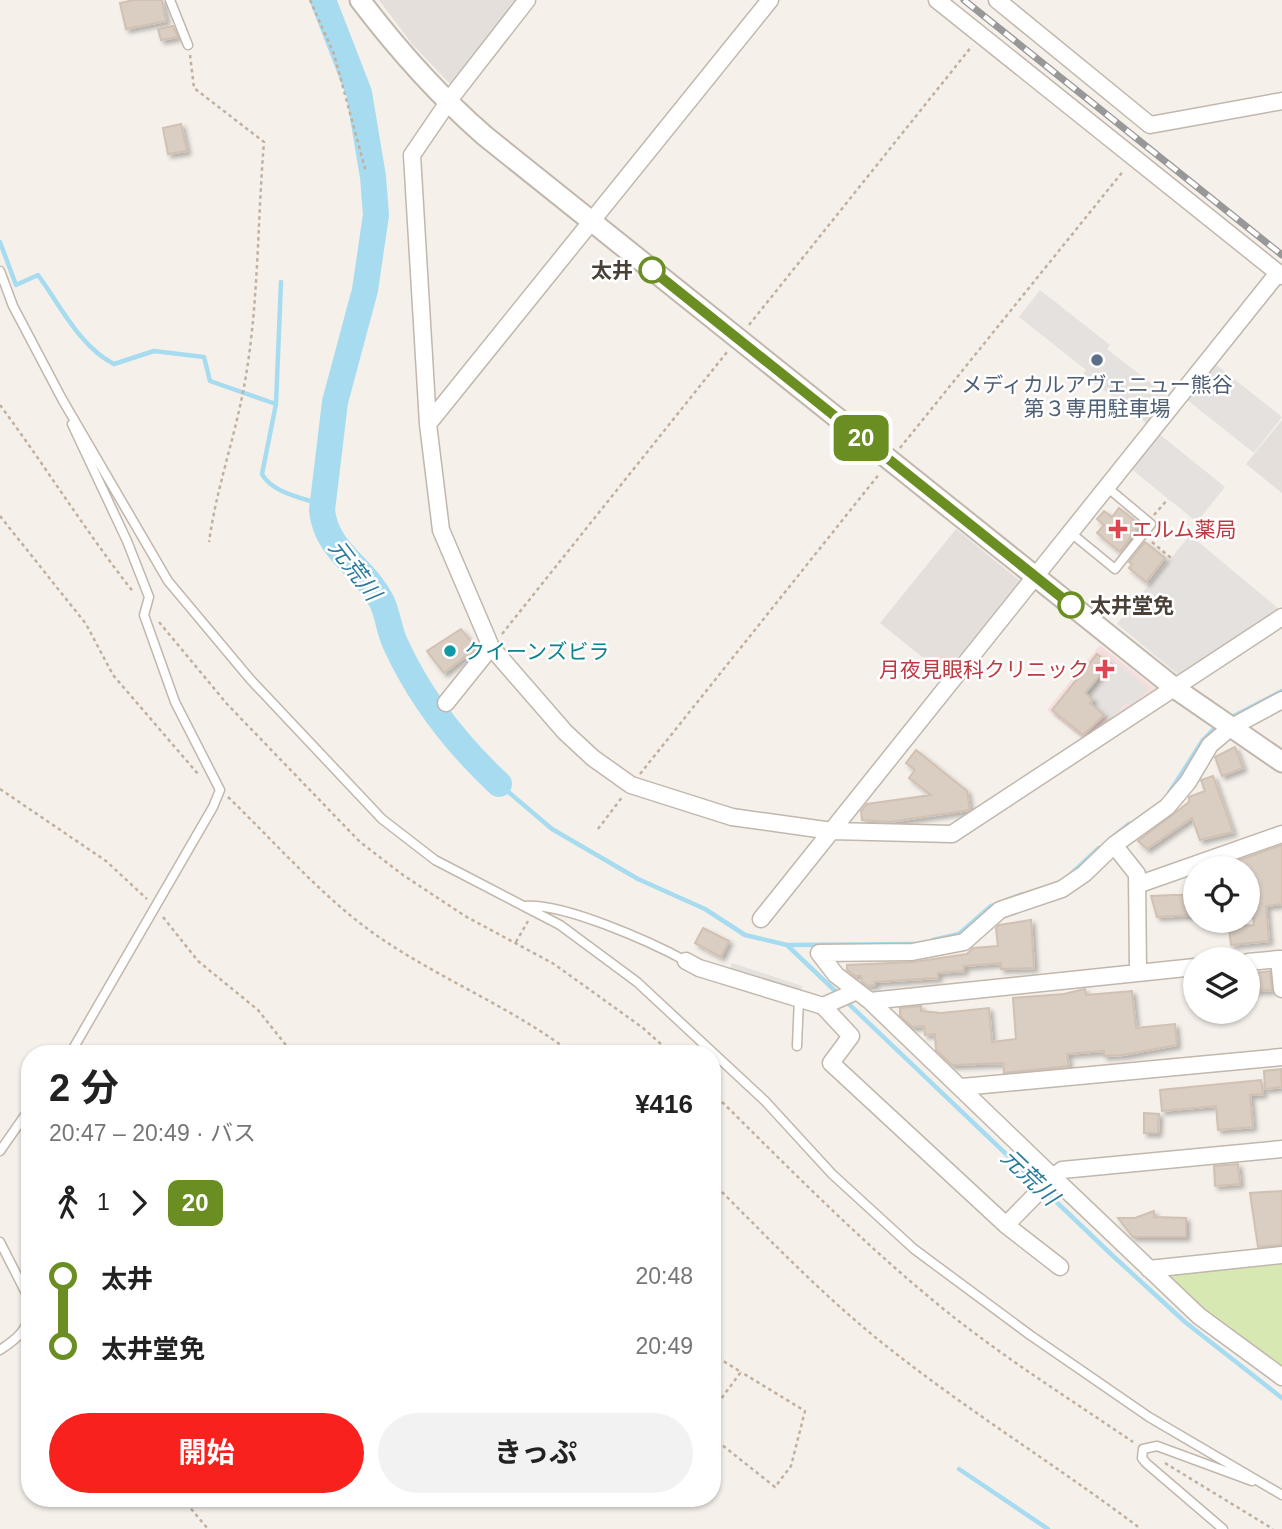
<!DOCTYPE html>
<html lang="ja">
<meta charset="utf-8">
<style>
body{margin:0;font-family:Helvetica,"Noto Sans JP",sans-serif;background:#f2f2f2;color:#222;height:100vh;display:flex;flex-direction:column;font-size:26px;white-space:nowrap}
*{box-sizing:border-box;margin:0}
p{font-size:23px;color:#767676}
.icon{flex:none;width:38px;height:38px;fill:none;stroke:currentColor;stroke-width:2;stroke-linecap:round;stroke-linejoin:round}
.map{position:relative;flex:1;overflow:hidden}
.panel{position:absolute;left:21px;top:1045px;width:700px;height:462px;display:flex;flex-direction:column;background:#fff;border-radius:28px;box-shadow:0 2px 5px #0004}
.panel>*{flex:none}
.badge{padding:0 14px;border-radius:10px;font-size:24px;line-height:46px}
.buttons{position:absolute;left:1183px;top:856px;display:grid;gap:14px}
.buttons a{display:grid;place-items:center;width:77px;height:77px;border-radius:50%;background:#fff;box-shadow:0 2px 5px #0004;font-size:35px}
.map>.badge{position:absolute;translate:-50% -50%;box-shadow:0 0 0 4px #fff}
.legs{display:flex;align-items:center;gap:10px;height:77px;padding:0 28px;font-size:23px}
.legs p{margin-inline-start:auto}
.summary{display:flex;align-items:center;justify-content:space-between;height:119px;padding:0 28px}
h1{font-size:38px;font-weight:700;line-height:52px}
.button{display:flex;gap:14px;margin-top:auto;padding:14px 28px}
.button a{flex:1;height:80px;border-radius:42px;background:#f9211d;color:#fff;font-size:28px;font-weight:700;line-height:80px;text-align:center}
.button a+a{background:#f2f2f2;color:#222}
ul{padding:0 28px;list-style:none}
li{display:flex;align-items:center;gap:24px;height:70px;font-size:26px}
li i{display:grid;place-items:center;width:10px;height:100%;margin:0 9px;background:currentColor}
li i::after{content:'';width:18px;height:18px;margin:-9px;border:5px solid;border-radius:50%;background:#fff}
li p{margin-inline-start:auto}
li:first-child i{background:linear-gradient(#0000 50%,currentColor 0)}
li:last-child i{background:linear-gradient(currentColor 50%,#0000 0)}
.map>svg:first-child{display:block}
.industrial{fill:#e5dfdb}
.medical{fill:#f5dede}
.green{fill:#d8e8b3}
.parking{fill:#e4e1de}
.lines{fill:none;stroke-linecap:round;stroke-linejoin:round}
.stream{stroke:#a7dcf0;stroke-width:4.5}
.river{stroke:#a7dcf0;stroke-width:26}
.building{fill:#dacdc2;stroke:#d1c1b3;stroke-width:2;filter:url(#shadow)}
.service-casing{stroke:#c1b7ac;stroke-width:11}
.minor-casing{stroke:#c1b7ac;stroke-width:19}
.tertiary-casing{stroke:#c1b7ac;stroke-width:23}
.path{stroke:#c2b09e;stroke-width:2.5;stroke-dasharray:3.5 3.5;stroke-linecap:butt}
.service{stroke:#fff;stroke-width:8}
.minor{stroke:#fff;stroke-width:16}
.tertiary{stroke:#fff;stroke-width:19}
.rail-casing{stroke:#989898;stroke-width:7}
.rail{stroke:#fff;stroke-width:4.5;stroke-dasharray:13;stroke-linecap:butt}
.line-1-casing{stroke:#fff;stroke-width:16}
.line-1{stroke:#6b8e23;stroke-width:10}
.stop-1-dot{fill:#fff;stroke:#6b8e23;stroke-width:3.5}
.service-dot{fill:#5c6f8a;stroke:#fff;stroke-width:2.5}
.health-dot{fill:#e0444e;stroke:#fff;stroke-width:2.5}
.culture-dot{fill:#0f9aa8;stroke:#fff;stroke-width:2.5}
.labels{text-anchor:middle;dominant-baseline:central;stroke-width:5;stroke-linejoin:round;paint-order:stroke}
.stop-label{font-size:21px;font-weight:bold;fill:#494038;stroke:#fff;text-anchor:end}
.service-label{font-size:21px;fill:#4e5e75;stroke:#fff}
.health-label{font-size:21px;fill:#be3a42;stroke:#fff;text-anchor:start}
.culture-label{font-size:21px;fill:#0d838f;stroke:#fff;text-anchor:start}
.water-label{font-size:23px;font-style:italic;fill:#2b7c9c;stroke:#fff}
</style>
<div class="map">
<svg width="1282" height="1529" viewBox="0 0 1282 1529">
<defs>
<filter id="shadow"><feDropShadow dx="3.5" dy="3.5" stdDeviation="2" flood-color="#0004"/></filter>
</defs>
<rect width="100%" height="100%" fill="#f5f0ea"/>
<path class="industrial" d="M379,0H522L453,87L412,44Z
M1282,420V493L1246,464Z
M956,529L1024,584L948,678L880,623Z"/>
<path class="medical" d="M1100,645L1161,693L1086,741L1047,710Z"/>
<path class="green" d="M1282,1262V1372L1208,1317L1162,1274Z"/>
<path class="parking" d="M1040,290L1110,345L1107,349L1171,399L1150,426L1083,374L1086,370L1019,317Z
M1215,364L1282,417L1254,453L1186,399Z
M1158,433L1225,487L1197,522L1130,468Z
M1190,535L1280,610L1181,677L1117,624Z
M1112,659L1148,688L1133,707L1126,702L1111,720L1090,703L1092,699L1085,693L1096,679L1103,684L1115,670L1109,664Z
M732,963L802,986L800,996L728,974Z"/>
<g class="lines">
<path class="stream" d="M0,242L16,285L38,275C60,305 80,347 114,364L154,351L204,357L210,381L276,404L262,474C272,493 303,498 323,505
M276,404L281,282
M1230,718L1282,691
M499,784L552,829L638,879L705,909L745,935L787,945L915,944
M1169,793L1203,740L1219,724
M1114,836L1129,824
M1072,873L1099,848
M933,940L959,934L991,906L1023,894
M788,946L1113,1256L1185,1322L1282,1398
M959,1469L1048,1529"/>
<path class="river" d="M323,0L359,93L373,177L376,215L365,290L335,402L322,510C326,552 365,567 382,602C388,615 389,630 395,643C420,698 455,743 499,784"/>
</g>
<path class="building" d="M134,0H162L166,21L126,29L120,3Z
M173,26L178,37L161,40L158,29Z
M181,124L187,151L168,154L163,128Z
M1119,508L1139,524L1120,552L1097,533L1104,525L1097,519L1104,511L1112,517Z
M1145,542L1165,558L1146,582L1129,568L1132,564L1129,562Z
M461,629L476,648L444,673L427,651Z
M1097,654L1109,664L1085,693L1093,700L1090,703L1104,715L1083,735L1052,710Z
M1235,747L1243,768L1222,776L1215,757Z
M916,750L967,791L970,810L890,822L862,820L861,811L867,804L931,795L909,778L915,770L906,763Z
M1213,776L1233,832L1200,840L1192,818L1147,849L1138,841L1189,802V797L1205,791L1201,780Z
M1282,845V904L1266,906L1269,941L1231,945L1229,927L1254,925L1248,868H1217Z
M1173,895H1195L1192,915L1157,917L1151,896Z
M1031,920L1034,968L1001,969V963L964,966V971L938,973V978L875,982V985L868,986L862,982L861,976H855L847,970V965L914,962L967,954L973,948L998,946L996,928L999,925Z
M703,928L729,941L721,957L695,943Z
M1270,971L1272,990L1256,991L1254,973Z
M1085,989L1086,995L1132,991L1136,1028L1175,1024L1177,1045L1123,1055L1104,1056V1051L1067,1054L1069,1066L1004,1073L1003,1063L952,1065L936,1050L935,1034L925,1035L924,1026L912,1027L900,1016V1008L921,1006V1011L941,1013L989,1008L992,1042L1016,1039L1013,998L1064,994Z
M1281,1069L1282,1087L1265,1089L1264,1071Z
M1261,1080L1263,1094L1250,1095L1253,1127L1218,1130L1216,1106L1162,1111L1160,1090Z
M1144,1113L1159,1114L1158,1133H1144Z
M1238,1164L1240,1184L1215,1186L1214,1166Z
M1282,1191V1245L1258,1247L1250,1193Z
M1154,1211V1217L1186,1218V1237H1133L1118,1218H1135Z"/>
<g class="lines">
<g class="service-casing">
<path id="service" d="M170,0L188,45
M0,271L13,306L62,399L168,581L250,679L382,819L435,860L560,925L637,982L765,1101L832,1174L914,1249L1030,1335L1149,1417L1282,1495
M1071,533L1115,569L1151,524L1108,488
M524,906C562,902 651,942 686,961
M797,1046L799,998
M70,1054L213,807L220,790L175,702L144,615L149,597L127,541L72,424
M0,1151L30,1108
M0,1242L30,1301
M0,1350C15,1340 26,1332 30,1314
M1223,1529L1146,1463L1142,1458L1143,1449L1157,1446L1252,1481"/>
</g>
<g class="minor-casing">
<path id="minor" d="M527,0L453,95L412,155L428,424L441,530L491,647L565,732L593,758L631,785L732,817L832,831L952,834L1282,617
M937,0L1282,276
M997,0L1150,125L1282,101
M428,424L770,0
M446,703L491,647
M1114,845L1137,874L1138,973
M1137,885L1282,834
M761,919L1278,273
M1282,959H1279L1282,989
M686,961L699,968L823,1006L857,991
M1248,962L1279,959
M1195,967L870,1001L1053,1177L1062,1170L1282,1149
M870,1001L836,975L819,953L912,952L964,942L1000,910L1062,889L1084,874L1114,845L1167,807L1188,782L1210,745L1230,728L1282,700
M823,1006L851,1036L831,1063L1006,1225L1060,1267
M962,1087L1282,1057
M1006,1225L1053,1177L1199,1316L1282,1377
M1149,1269L1282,1255"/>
</g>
<g class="tertiary-casing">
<path id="tertiary" d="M360,0C398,50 438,95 485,136L1176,689L1282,762"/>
</g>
<path class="path" d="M310,0L334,54L366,172
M190,55L194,88L264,142C257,225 259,310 243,392C233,443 216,491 209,542
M749,325L972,46
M0,405C46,467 86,532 134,593
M900,448L1124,170
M1154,515L1168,499
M0,516L86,624L113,675L198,774
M1152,542L1171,558
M159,622L227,704L360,842L403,875L465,916L554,964L643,1028L672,1054
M502,634L727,352
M640,774L880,473
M0,789L106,861L147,899
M228,797C276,843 322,897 376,935C439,979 512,1007 573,1054
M598,829L623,796
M163,917L198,961L258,1010L293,1054
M516,942L528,921
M712,1092C783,1162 852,1233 929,1297C993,1351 1064,1395 1133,1442
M712,1182C770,1240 826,1299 890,1349C971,1413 1059,1467 1141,1529
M712,1354L741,1372L712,1411
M712,1437L775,1487L791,1466L805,1411L741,1372
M1165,1463L1273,1529
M182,1498L208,1529"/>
<use href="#service" class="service"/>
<use href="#minor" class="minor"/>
<use href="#tertiary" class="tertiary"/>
<g class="rail-casing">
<path id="rail" d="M964,0L1282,255"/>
</g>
<use href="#rail" class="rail"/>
</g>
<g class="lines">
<g class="line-1-casing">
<path id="line-1" d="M652,270L1071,605"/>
</g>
<use href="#line-1" class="line-1"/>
</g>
<g class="stop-1-dot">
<circle cx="652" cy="270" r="12"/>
<circle cx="1071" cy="605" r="12"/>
</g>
<circle class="service-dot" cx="1097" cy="360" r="7"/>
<g class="health-dot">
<path d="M1114.5 518.5h7v7h7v7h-7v7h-7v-7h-7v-7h7z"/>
<path d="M1101.5 658.5h7v7h7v7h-7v7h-7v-7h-7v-7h7z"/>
</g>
<circle class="culture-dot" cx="450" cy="651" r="7"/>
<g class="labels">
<g class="stop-label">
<text x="633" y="270">太井</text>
<text x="1090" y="605" text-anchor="start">太井堂免</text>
</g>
<g class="service-label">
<text x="1097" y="384">メディカルアヴェニュー熊谷<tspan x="1097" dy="24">第３専用駐車場</tspan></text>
</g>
<g class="health-label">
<text x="1132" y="529">エルム薬局</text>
<text x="1089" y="669" text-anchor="end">月夜見眼科クリニック</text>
</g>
<g class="culture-label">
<text x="464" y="651">クイーンズビラ</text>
</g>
<g class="water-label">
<text transform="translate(355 570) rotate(53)">元荒川</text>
<text transform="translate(1030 1177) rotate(44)">元荒川</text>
</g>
</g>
</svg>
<div class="buttons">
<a><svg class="icon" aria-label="locate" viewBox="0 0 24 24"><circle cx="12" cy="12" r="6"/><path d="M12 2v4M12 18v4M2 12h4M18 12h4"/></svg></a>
<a><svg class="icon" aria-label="layers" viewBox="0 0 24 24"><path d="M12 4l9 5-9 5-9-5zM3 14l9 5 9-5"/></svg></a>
</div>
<b class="badge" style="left:861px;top:438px;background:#6b8e23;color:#fff">20</b>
<section class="panel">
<div class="summary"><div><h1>2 分</h1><p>20:47 – 20:49 · バス</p></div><b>¥416</b></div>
<div class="legs"><svg class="icon" aria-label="walk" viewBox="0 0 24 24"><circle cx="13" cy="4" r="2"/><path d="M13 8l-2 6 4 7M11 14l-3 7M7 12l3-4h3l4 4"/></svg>1<svg class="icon" aria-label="forward" viewBox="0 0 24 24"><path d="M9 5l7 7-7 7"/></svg><b class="badge" style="background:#6b8e23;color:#fff">20</b></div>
<ul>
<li><i style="color:#6b8e23"></i><b>太井</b><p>20:48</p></li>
<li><i style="color:#6b8e23"></i><b>太井堂免</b><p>20:49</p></li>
</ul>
<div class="button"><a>開始</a><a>きっぷ</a></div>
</section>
</div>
